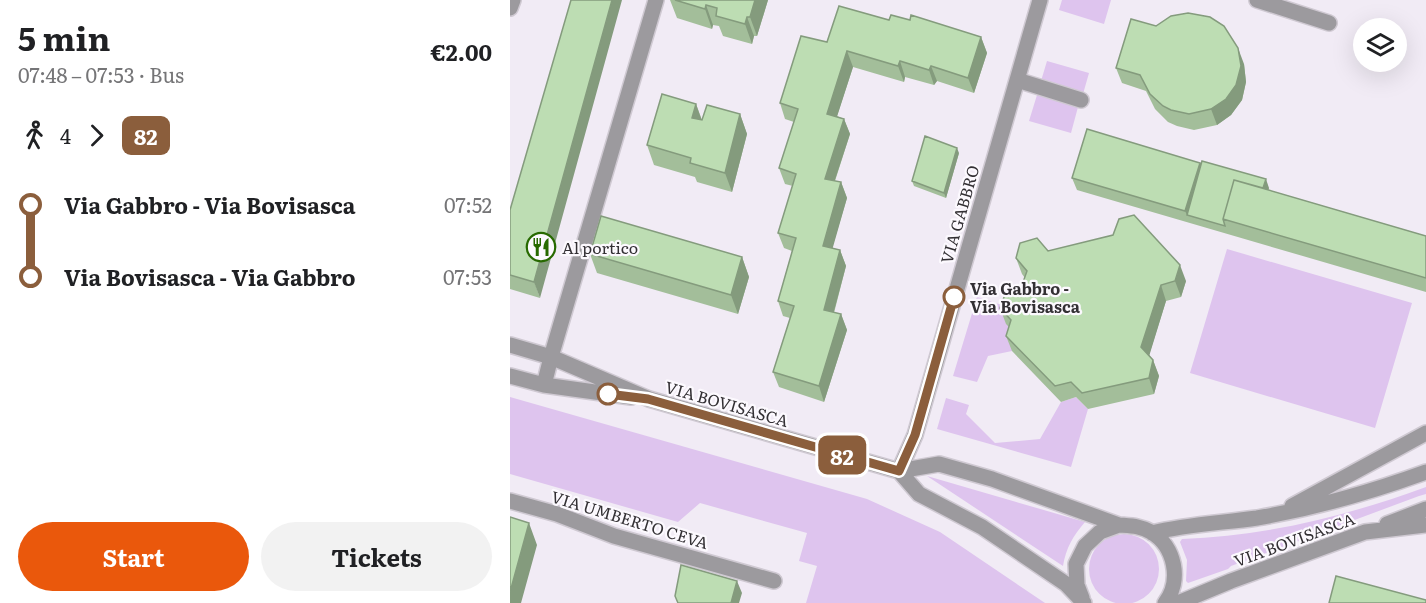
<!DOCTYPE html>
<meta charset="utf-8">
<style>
body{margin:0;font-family:Literata,serif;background:#f2f2f2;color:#202124;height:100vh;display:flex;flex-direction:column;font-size:22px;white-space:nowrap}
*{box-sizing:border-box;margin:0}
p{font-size:20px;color:#757577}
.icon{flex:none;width:33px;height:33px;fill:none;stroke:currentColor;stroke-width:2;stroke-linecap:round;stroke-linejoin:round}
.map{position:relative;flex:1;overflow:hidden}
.details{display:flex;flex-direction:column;background:#fff;width:510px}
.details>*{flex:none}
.badge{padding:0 12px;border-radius:9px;font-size:21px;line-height:39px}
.fabs{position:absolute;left:843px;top:18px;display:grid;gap:12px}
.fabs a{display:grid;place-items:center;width:54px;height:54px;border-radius:50%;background:#fff;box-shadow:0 6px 24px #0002;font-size:30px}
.map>.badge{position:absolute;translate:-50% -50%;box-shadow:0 0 0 3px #fff}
.legs{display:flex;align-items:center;gap:9px;height:66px;padding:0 18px;font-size:20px}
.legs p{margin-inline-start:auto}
.summary{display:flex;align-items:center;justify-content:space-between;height:102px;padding:0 18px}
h1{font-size:33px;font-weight:700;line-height:45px}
.cta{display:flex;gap:12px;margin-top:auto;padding:12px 18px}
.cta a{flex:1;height:69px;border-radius:36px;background:#ea580c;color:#fff;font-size:24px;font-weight:700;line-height:69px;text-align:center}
.cta a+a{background:#f2f2f2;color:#202124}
ul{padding:0 18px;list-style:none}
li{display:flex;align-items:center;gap:21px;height:72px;font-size:22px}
li i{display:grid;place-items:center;width:9px;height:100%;margin:0 8px;background:currentColor}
li i::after{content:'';width:15px;height:15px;margin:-8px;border:4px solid;border-radius:50%;background:#fff}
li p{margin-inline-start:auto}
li:first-child i{background:linear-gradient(#0000 50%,currentColor 0)}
li:last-child i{background:linear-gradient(currentColor 50%,#0000 0)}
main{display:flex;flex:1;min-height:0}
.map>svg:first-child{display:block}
.green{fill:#dec4ee}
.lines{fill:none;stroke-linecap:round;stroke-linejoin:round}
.minor-casing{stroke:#cfc9d2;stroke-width:18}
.minor{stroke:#9c9a9e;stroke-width:15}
.wall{fill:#a3be9a}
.shaded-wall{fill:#849b7d}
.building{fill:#bdddb3;stroke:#849b7d;stroke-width:1.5}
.line-1-casing{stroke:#fff;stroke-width:14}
.line-1{stroke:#8b5e3c;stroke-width:9}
.stop-1-dot{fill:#fff;stroke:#8b5e3c;stroke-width:3}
.labels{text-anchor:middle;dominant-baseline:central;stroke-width:4.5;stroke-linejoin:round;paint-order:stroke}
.street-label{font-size:16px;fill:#333034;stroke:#fcf9fe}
.poi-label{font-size:16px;fill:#333034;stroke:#fcf9fe;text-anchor:start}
.stop-label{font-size:16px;font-weight:bold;fill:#333034;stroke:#fcf9fe;text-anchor:start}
</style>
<main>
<section class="details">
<div class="summary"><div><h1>5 min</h1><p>07:48 – 07:53 · Bus</p></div><b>€2.00</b></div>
<div class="legs"><svg class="icon" aria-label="walk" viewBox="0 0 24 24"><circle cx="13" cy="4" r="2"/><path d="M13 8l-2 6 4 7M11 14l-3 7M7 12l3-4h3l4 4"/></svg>4<svg class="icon" aria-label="forward" viewBox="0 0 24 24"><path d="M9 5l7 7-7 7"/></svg><b class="badge" style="background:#8b5e3c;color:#fff">82</b></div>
<ul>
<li><i style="color:#8b5e3c"></i><b>Via Gabbro - Via Bovisasca</b><p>07:52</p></li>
<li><i style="color:#8b5e3c"></i><b>Via Bovisasca - Via Gabbro</b><p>07:53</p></li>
</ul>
<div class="cta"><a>Start</a><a>Tickets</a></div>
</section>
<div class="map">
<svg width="916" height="603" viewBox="0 0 916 603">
<rect width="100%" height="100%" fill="#f1ebf5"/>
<path class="green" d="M552,0H601L594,24L549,10Z
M537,61L579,73L573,94L531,81Z
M527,95L568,107L561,133L519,121Z
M717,249L902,303L865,428L680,373Z
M467,297L501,308L507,335L502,351L478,356L467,382L443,376Z
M0,397L357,499L430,532L535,603H296L307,566L289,561L297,533L190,503L168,522L0,474Z
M566,397L578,409L561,467L427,429L436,398L459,405L456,414L485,443L530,439L551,402Z
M417,476L575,522C563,536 556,548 553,566Z
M916,487V494L909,496L721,566L718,569L678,583L676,581L677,560L670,542L672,539C756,536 837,516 916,487Z
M579 569a35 35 0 1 1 70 0a35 35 0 1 1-70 0Z"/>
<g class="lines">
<g class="minor-casing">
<path id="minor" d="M747,0L819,23
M0,8L3,0
M507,80L571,100
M0,345L41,357L139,399L389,471L429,464L482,479L609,525C621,526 631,526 641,532C665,546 672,581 655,603
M0,376L34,385L121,397
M34,385L41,357L146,0
M389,471L405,435L530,0
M389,471L409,494L472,527L556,584L574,603
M0,501L47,514L104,536L264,581
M782,506L916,433
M877,524L916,509
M642,533C677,524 712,523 747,518C805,508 861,492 916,472
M572,598L567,585L566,564L575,546L590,532L609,525
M668,603L721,581L855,532L916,525"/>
</g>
<use href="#minor" class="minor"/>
</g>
<path class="wall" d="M160,0H258L247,36H244L242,44L213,36L209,26L203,25L202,29L167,18Z
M379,20H400L471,37L477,53L464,93L427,81L424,85L395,77L394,82L343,67L327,116L334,119L340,134L325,181L331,182L337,198L322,248L330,250L336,266L324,313L331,314L337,330L314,402L269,387L263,372L280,318L273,316L268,301L282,251L274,248L268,233L283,186L275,184L269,168L284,122L275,119L270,103L317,42Z
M734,64L736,82L732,100L721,115L707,125L684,130L667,126L658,122L645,109L636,91L612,83L606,68Z
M186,104L192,120L230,114L237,134L222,192L187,182L185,177L144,165L137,145Z
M449,153L436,198L404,186L402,181Z
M691,166L759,188L758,190L916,236V292L567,190L562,178Z
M0,210L30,298L0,289Z
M538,251L676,281L671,297L656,301L639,355L643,360L649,376L644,394L578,409L566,397L551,402L502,351L496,336L499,327L496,324L490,308L511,288L515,278L512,274L506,258Z
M80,254L232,257L239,277L228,314L87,273Z"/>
<path class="shaded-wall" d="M102,0H112L30,298L24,282Z
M245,0H258L247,36L240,17Z
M196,5L203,25L202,29L195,9Z
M237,17L244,36L242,44L235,24Z
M471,37L477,53L464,93L458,78Z
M728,48L734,64L736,82L732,100L721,115L707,125L701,109Z
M337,51L343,67L323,129L317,114Z
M390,61L395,77L394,82L388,66Z
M421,66L427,81L424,85L419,70Z
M186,104L193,124L182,118Z
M230,114L237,134L222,192L215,173Z
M334,119L340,134L320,195L315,179Z
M447,148L449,153L436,198L434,193Z
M690,163L694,175L677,215L675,211Z
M756,179L759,188L754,202L751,194Z
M331,182L337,198L319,261L313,246Z
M330,250L336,266L320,326L314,310Z
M232,257L239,277L228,314L221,295Z
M670,265L676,281L671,297L665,281Z
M651,285L656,301L637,363L631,347Z
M331,314L337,330L314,402L309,386Z
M643,360L649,376L644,394L639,378Z
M19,523L27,545L11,603H0V592Z
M227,581L232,593L229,603H221Z"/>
<path class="building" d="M61,0H102L24,282L0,275V210Z
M165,0H245L240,17H237L235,24L206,16L207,8L196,5L195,9Z
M329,6L379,20L381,15L400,20L401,15L471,37L458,78L421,66L419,70L390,61L388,66L337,51L317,114L334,119L315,179L331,182L313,246L330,250L314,310L331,314L309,386L263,372L284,306L268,301L286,238L268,233L286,174L269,168L288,109L270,103L291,36L317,42Z
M678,13L700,17L714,26L728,48L731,66L726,85L716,99L701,109L679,114L661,110L653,106L640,94L630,75L606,68L621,19L646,26L661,16Z
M152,94L186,104L182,118L192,120L197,105L230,114L215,173L180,163L181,158L137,145Z
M577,129L690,163L675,211L562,178Z
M415,136L447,148L434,193L402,181Z
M692,161L756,179L753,188L724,180L713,219L715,226L677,215Z
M724,180L916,236V278L713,219Z
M624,215L670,265L665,281L651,285L631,347L643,360L639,378L572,393L561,382L545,386L496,336L501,320L490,308L496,292L511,288L517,271L506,258L510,243L527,238L538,251L603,235L609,219Z
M91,216L232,257L221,295L80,254Z
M0,517L19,523L0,592Z
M171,565L227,581L221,603H168L165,596Z
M826,576L916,600V603H819Z"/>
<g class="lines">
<g class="line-1-casing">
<path id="line-1" d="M98,394L138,399L389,471L405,435L444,297"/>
</g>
<use href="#line-1" class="line-1"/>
</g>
<defs>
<g id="restaurant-ring" transform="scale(1.5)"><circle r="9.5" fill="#fcf9fe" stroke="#276900" stroke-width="1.5"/><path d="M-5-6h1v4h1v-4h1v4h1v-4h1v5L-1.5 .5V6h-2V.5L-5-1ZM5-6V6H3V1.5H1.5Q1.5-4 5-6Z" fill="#276900"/></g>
</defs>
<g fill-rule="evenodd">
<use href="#restaurant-ring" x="31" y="247"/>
</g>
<g class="stop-1-dot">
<circle cx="444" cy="297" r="10"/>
<circle cx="98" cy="394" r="10"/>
</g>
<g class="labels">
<g class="street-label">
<text transform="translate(449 214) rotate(-74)">VIA GABBRO</text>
<text transform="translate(217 403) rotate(16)">VIA BOVISASCA</text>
<text transform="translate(120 519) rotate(17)">VIA UMBERTO CEVA</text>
<text transform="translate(784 539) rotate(-20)">VIA BOVISASCA</text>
</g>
<g class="poi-label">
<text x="52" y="247">Al portico</text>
</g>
<g class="stop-label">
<text x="460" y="288">Via Gabbro -<tspan x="460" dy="18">Via Bovisasca</tspan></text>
</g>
</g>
</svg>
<div class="fabs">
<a><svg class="icon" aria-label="layers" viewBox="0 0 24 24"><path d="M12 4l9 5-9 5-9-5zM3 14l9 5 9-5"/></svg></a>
</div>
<b class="badge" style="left:332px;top:455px;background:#8b5e3c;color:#fff">82</b>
</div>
</main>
